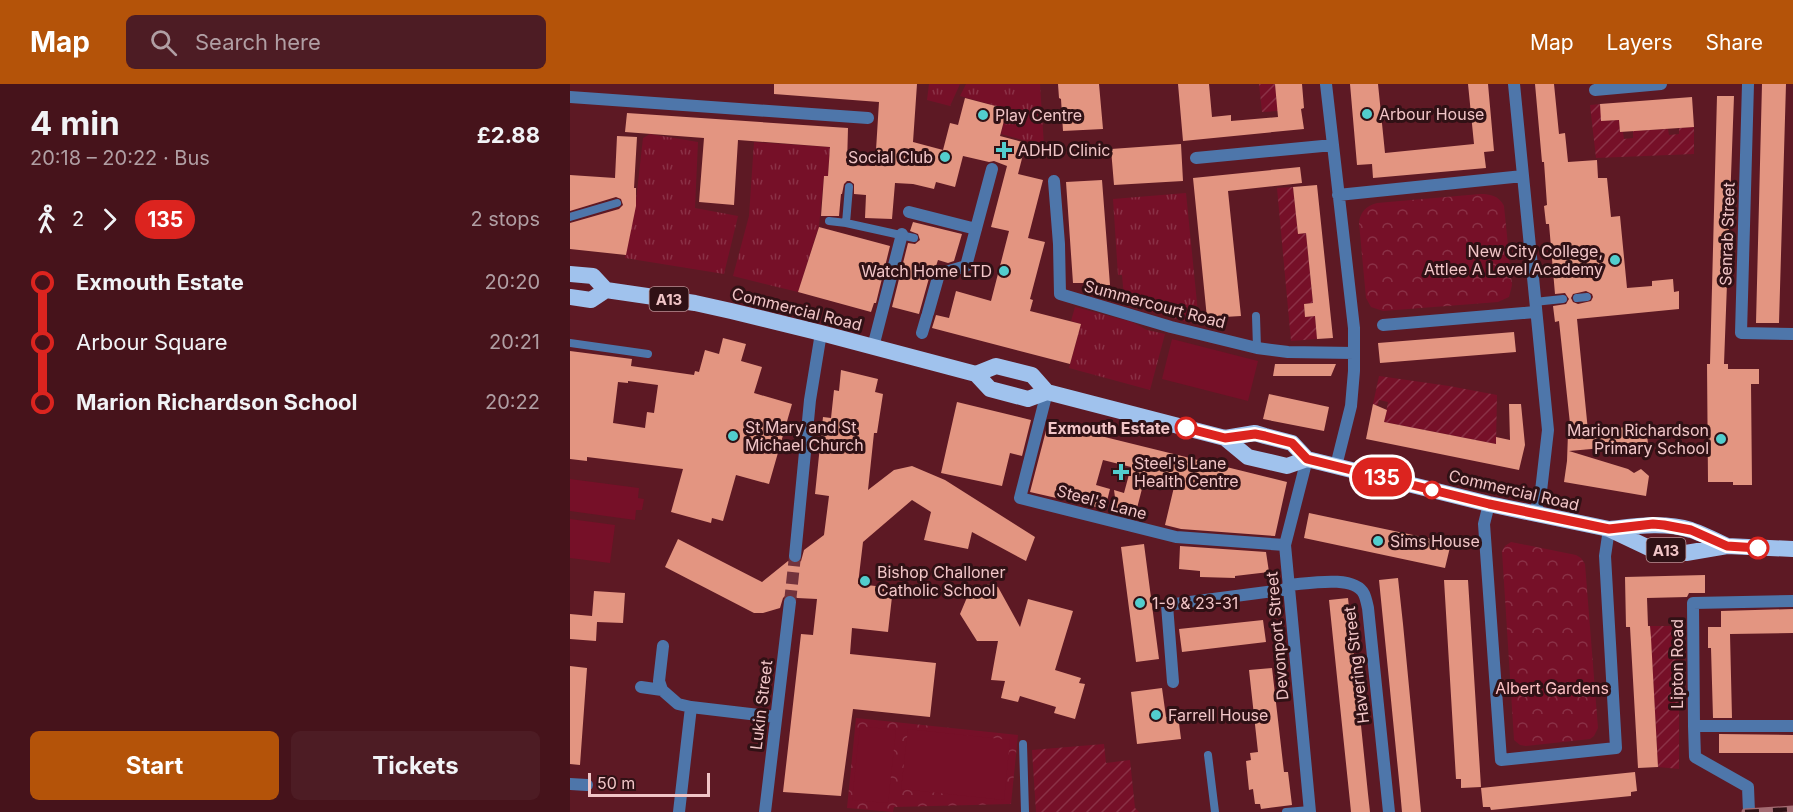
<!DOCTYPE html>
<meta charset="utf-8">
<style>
body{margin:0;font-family:Inter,sans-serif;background:#4d1c24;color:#f1f3f6;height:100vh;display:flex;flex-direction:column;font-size:22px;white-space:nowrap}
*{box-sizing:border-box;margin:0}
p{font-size:20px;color:#b09ea3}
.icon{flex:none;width:33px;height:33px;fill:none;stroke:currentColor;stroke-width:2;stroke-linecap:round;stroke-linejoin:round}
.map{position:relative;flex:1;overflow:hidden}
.side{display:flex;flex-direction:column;background:#46131b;width:570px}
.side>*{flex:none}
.badge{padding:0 12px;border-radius:20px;font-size:21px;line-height:39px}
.scale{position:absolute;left:18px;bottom:15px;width:122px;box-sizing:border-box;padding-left:6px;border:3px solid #f1c5c7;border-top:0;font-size:16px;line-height:21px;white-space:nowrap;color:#f1c5c7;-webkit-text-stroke:4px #301115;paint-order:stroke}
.map>.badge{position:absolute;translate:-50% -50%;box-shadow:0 0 0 3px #fff}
.legs{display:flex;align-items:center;gap:9px;height:66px;padding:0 30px;font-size:20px}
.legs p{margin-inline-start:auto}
.headline{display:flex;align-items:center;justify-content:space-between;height:102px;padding:0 30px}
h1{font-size:33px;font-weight:700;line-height:45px}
.cta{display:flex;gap:12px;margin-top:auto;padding:12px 30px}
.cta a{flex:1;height:69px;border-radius:9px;background:#b45309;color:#fff;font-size:24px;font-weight:700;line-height:69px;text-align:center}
.cta a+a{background:#4d1c24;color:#f1f3f6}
ul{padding:0 30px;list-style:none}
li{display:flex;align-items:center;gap:21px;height:60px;font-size:22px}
li i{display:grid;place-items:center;width:9px;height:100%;margin:0 8px;background:currentColor}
li i::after{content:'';width:15px;height:15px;margin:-8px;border:4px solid;border-radius:50%;background:#46131b}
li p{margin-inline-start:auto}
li:first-child i{background:linear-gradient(#0000 50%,currentColor 0)}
li:last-child i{background:linear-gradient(currentColor 50%,#0000 0)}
header{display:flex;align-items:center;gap:36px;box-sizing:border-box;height:84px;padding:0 30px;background:#b45309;color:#fff}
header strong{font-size:28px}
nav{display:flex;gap:33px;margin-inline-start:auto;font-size:21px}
.search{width:420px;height:54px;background:#4d1c24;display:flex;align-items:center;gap:15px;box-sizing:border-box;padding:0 21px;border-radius:9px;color:#b09ea3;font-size:22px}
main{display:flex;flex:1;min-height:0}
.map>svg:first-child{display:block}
.grass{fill:url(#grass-tufts)}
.park{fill:url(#park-crowns)}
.garden{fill:url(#garden-furrows)}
.pitch{fill:#761028}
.building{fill:#e39581;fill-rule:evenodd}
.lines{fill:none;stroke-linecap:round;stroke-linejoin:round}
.minor-tunnel{stroke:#73333c;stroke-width:12;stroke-dasharray:12 6;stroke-linecap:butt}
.service{stroke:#4e76aa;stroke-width:8}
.pedestrian{stroke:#4e76aa;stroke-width:12}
.minor{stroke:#4e76aa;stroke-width:12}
.trunk{stroke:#a0c2ed;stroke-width:16}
.rail-casing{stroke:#a36a71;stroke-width:7}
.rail{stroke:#301115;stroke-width:4.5;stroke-dasharray:14;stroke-linecap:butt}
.line-1-casing{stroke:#fff;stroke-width:14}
.line-1{stroke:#dc241f;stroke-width:9}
.poi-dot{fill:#52cdcd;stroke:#301115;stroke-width:2}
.stop-1-dot{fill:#fff;stroke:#dc241f;stroke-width:3}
.labels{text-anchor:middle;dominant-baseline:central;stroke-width:6;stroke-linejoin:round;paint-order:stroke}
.shield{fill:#301115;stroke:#b78f92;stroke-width:1.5}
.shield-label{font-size:15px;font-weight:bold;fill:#f1c5c7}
.poi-label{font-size:16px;fill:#f1c5c7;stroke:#301115;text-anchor:start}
.street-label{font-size:16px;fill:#f1c5c7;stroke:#301115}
.stop-label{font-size:16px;font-weight:bold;fill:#f1c5c7;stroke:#301115;text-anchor:end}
.park-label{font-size:16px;fill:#fcc0c3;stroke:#301115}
</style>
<header>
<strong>Map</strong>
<div class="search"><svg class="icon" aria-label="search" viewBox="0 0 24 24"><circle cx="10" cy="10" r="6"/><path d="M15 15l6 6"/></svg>Search here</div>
<nav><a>Map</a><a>Layers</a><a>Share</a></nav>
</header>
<main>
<section class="side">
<div class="headline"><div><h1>4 min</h1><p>20:18 – 20:22 · Bus</p></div><b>£2.88</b></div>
<div class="legs"><svg class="icon" aria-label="walk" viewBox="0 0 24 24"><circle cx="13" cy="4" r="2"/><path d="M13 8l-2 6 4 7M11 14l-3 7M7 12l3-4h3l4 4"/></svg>2<svg class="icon" aria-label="forward" viewBox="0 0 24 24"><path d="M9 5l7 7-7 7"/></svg><b class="badge" style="background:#dc241f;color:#fff">135</b><p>2 stops</p></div>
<ul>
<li><i style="color:#dc241f"></i><b>Exmouth Estate</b><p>20:20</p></li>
<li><i style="color:#dc241f"></i><span>Arbour Square</span><p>20:21</p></li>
<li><i style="color:#dc241f"></i><b>Marion Richardson School</b><p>20:22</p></li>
</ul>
<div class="cta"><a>Start</a><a>Tickets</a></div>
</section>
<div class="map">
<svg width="1223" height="728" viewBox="0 0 1223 728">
<defs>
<pattern id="grass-tufts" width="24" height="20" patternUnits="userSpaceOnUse" patternTransform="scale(1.5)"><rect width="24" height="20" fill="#761028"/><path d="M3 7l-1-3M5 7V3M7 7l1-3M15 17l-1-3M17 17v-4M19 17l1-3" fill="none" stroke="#8a3146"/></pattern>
<pattern id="park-crowns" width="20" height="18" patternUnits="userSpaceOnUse" patternTransform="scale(1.5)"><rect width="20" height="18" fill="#761028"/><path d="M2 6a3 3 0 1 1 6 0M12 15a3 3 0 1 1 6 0" fill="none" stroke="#8a3146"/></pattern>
<pattern id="garden-furrows" width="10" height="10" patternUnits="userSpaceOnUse" patternTransform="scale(1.5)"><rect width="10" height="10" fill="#761028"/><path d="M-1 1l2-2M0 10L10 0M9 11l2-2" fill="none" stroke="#8a3146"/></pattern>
</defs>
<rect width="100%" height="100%" fill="#5d1924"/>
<path class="grass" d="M359,0H390L380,22L357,16Z
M396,0H470L474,62L431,50L437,25L390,12Z
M80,50L128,58L125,124L168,132L154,190L55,174L65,125L73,54Z
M184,58L260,63L258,92H254L249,142L228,208L163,192L179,132Z
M616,109L628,229L624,228L621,239L579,227L574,220L554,213L552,191H548L543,115Z
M505,223L562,238L577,246L595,250L580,306L499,284L511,240L501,237Z"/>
<path class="park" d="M910,110C921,110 929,112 934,122L942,201L939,213L928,218L813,227L801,223L796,214L789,139C790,128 796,122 807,119Z
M941,458L1006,471L1011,474L1015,480L1028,644L1024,652L1020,655L956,662L950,661L944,656L932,467L935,462Z
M286,634L448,651L441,720L324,723L323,728L277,724Z"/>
<path class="garden" d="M689,0H705L708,27L692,28Z
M1030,20L1032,37L1049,36L1050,48H1053L1054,55L1063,54V47L1098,45L1099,51L1109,50V44L1124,43V70L1026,74L1020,21Z
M723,103L728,150L736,149L743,219L734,220L735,233L745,232L747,255L721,257L707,104Z
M809,292L879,302L927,311L926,360L814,338L818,318L809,316L807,322L803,320Z
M1080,542H1109V685L1088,683Z
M534,660L536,679L560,676L565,724L569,728H466L462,666Z"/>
<path class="pitch" d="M602,255L688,277L678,317L592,295Z
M0,395L69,404L68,414L74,415L72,426H66L65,436L0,427Z
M0,435L45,441L40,479L0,474Z
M290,642L326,646L318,719L282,716Z
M338,645L440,656L434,716L331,705Z"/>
<path class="building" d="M204,0H347L343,58L373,66L380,39L388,41L395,14L437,25L430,52L456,59L448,90L473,96L458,154L475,158L460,215L463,216L460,227L511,240L500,280L362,244L366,231L379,234L386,207L421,217L439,147L421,143L437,82L424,77L419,78L393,72L385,103L366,98L364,105L343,100L325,99L322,135L295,134L296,111L284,110V100L280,97H277L274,100L272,110H271L269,132H251L254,92H258L260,63L168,56L164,121L129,118L134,54L55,48L57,29L278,44L277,81L305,82L309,18L204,10Z
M488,0H529L533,45L493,47L491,15L489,14Z
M608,0H639L642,33L661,31V37L708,33L705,0H732L734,24L731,25L734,45L613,57Z
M780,0H808L815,69L904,60L898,0H918L924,67L914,68L916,84L803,94L802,80L787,81Z
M965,0H984L989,50L995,49L998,78L1027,76L1028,94H1037L1041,133L1050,132L1057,204L1082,202V197L1103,195L1104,208L1109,207V225L1007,235L1018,347L1076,341L1078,360L999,367L1058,385L1064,389L1071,385L1079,392L1076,412L994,398L997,377L998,349H1001L989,237L985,238L983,222L996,220L999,215L995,209L985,210L979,140H976L974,122L977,121L974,78H972ZM1016,207L1022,210L1023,213L1021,217L1008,220L1003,218L1001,214L1003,210Z
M1192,0H1216L1209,239H1186Z
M1147,12H1164L1154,280H1158V285H1189V300H1181L1182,401H1163V398H1138L1137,280H1140Z
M1122,13L1124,43L1050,48L1049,36L1031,37L1030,20Z
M47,52L67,53L64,104H66V122L56,171L0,165V139L49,125L53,121L51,115L46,113L0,127V91L45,94Z
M611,60L613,97L544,101L541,65Z
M730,83L732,99L658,107L671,232L637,234L623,94Z
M532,96L540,201L514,203V199H503L496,98Z
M747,101L763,254L747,255L745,232L735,233L734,220L743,219L736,149L728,150L723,103Z
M343,138L392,150L384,177L378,179L368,176L366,182L361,187L349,230L322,223L338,159L345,160L350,156L348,150L340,147Z
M249,143L320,162L306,219H304L301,228L228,208Z
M944,248L946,268L810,279L808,259Z
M153,254L176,260L171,277L192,283L184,309L222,320L199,400L166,391L153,437L142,434L141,439L101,428L113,385L17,373V377L0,375V267L62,275L61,282L124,291L125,287L129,288L135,266L149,270ZM58,297L88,301L84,329L77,328L75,344L43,339L48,298L58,299Z
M705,280H766L761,292H703Z
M271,286L308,295L305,308L313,310L307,349H304L298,406L324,386L342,382L375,396L465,453L456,477L402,448L398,465L354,456L361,428L342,416L293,458L288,500L323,504L318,548L282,544L280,570L366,579L360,633L283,625L271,712L213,708L231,550L243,551L247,515L227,514L222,510H217L213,514L210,524L193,529H184L95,483L108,455L192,498L218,477L225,480L231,477L234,466L254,451L259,412L245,410L253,333L261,334L264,306L269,307Z
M699,310L759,323L754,347L693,335Z
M387,318L461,336L452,372L440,369L432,402L371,389Z
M803,320L817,326L814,338L926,360V353L940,356L939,320H951L955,361L949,386L796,355Z
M478,339L717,398L705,452L611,445L595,441L604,403L574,397L565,432L547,428L544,406L554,409L561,383L533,376L526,401L540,405L535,425L460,408Z
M739,429L881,459L875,484L734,454Z
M574,460L589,575L566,578L551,463Z
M610,462L696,468L699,488L665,492V494L630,493V487L609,485Z
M1135,491V509H1119L1117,513L1077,514L1078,542H1080L1081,554L1088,683L1068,684L1060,543H1056L1055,493Z
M828,494L833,540L851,728H832L830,706L809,496Z
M874,496H898L911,703L891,704V695H886Z
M417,500L428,503L450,543L458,515L503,527L485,586L511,594L509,599L515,600L505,635L484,629L486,623L450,612L448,618L431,614L435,597L421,596L428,557H407L390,530L398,511Z
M24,507L55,509L53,539L27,538L26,557L0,555V530L22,532Z
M778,514L798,710L800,728H781L780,718L759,516Z
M1223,525V549L1160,550L1162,634H1143L1141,564H1138V543H1151V527Z
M693,536L696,558L612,568L609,545Z
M0,582L17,584L10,681L0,680Z
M702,584L714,688H718L722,721L691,725L690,720H685L683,705L679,706L676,677L681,676L680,669L688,668L679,586Z
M592,604L596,633L608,631L611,655L567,660L561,608Z
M1149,650L1223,651V669H1149Z
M1065,688L1067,707L1061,708V712L921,726L920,723H913L911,704Z"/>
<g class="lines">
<path class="minor-tunnel" d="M220,518L225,472"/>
<path class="service" d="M0,133L47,119
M259,137L276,139L344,154
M276,139L279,103
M1007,214L1017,213
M964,218L993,215
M686,232L687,264
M0,259L78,270
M453,660L455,728
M638,671L645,728
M716,728L740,726"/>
<path class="pedestrian" d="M339,128L406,145
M358,229L369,190L396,182L422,85
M352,249L357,232"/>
<path class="minor" d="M756,0L784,244V287L781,322L766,382
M944,0L978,346L971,407L965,430
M1178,0L1171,249L1223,250
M1025,6L1091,0
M0,13L298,34
M626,74L763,61
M484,97L489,160L490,210L601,243L687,264L718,268L784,269
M768,111L953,92
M813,241L965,228
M303,263L332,150
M477,308L450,414L606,453L715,461
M737,375L715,461L740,728
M919,420L914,440L931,676L1046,664L1035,472L1039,445
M225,472L240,316L251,249
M718,501C736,500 784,490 794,510C796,514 797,520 798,524L819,728
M1223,517L1123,519L1124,642H1223
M93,562L89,597L92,606L108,620L121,623
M603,598L597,521L719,505
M71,603L92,606
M1124,642L1125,673L1178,703L1179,728
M0,700L17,701
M109,728L121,623L206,633
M195,728L220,518"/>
<path class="trunk" d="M0,190L23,192L36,206L125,219L161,227L251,249L406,290L420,305L458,315L477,308
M0,213L21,216L36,206
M406,290L426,282L462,291L477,308L655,354L685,349L695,352L722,359L737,375L919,420L1039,445L1079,464L1116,469L1157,462L1223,465
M655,354L678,373L717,382L737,375
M1040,445C1067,442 1095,438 1121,446C1133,450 1145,456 1157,462"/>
<g class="rail-casing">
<path id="rail" d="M1175,728L1223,725"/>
</g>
<use href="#rail" class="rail"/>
</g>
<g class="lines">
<g class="line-1-casing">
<path id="line-1" d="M616,344L655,354L685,350L695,352L722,359L737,375L919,420L1039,445L1083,440L1094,441L1121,446L1157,462L1188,464"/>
</g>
<use href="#line-1" class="line-1"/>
</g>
<g class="poi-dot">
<circle cx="797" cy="30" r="6"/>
<circle cx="413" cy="31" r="6"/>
<path d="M431 57h6v6h6v6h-6v6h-6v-6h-6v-6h6z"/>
<circle cx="375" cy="73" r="6"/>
<circle cx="1045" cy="176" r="6"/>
<circle cx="434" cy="187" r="6"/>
<circle cx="163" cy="352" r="6"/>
<circle cx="1151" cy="355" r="6"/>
<path d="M548 379h6v6h6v6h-6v6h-6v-6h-6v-6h6z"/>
<circle cx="808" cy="457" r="6"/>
<circle cx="295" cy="497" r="6"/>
<circle cx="570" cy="519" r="6"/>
<circle cx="586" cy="631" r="6"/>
</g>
<g class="stop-1-dot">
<circle cx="616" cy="344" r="10"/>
<circle cx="862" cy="406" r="8"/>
<circle cx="1188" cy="464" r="10"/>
</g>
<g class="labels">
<g class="shield">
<rect x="79.5" y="203" width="39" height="24" rx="4.5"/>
<rect x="1076.5" y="454" width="39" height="24" rx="4.5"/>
</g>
<g class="shield-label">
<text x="99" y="215">A13</text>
<text x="1096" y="466">A13</text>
</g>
<g class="poi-label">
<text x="809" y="30">Arbour House</text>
<text x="425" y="31">Play Centre</text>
<text x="448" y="66">ADHD Clinic</text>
<text x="363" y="73" text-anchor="end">Social Club</text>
<text x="1033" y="167" text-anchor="end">New City College,<tspan x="1033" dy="18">Attlee A Level Academy</tspan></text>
<text x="422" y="187" text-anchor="end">Watch Home LTD</text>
<text x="175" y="343">St Mary and St<tspan x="175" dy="18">Michael Church</tspan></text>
<text x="1139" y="346" text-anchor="end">Marion Richardson<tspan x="1139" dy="18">Primary School</tspan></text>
<text x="564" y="379">Steel's Lane<tspan x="564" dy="18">Health Centre</tspan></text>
<text x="820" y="457">Sims House</text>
<text x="307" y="488">Bishop Challoner<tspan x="307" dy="18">Catholic School</tspan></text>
<text x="582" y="519">1-9 &amp; 23-31</text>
<text x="598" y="631">Farrell House</text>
</g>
<g class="street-label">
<text transform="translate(1157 150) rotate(-88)">Senrab Street</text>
<text transform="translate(585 220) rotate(15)">Summercourt Road</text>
<text transform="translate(227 225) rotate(14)">Commercial Road</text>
<text transform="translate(944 406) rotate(13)">Commercial Road</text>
<text transform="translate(532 418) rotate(15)">Steel's Lane</text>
<text transform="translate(707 552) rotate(-95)">Devonport Street</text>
<text transform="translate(1107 580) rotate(-90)">Lipton Road</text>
<text transform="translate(786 581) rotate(-97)">Havering Street</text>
<text transform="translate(191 621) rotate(-83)">Lukin Street</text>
</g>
<g class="stop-label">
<text x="600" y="344">Exmouth Estate</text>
</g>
<g class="park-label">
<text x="982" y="604">Albert Gardens</text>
</g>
</g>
</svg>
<div class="scale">50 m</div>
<b class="badge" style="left:812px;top:393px;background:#dc241f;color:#fff">135</b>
</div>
</main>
